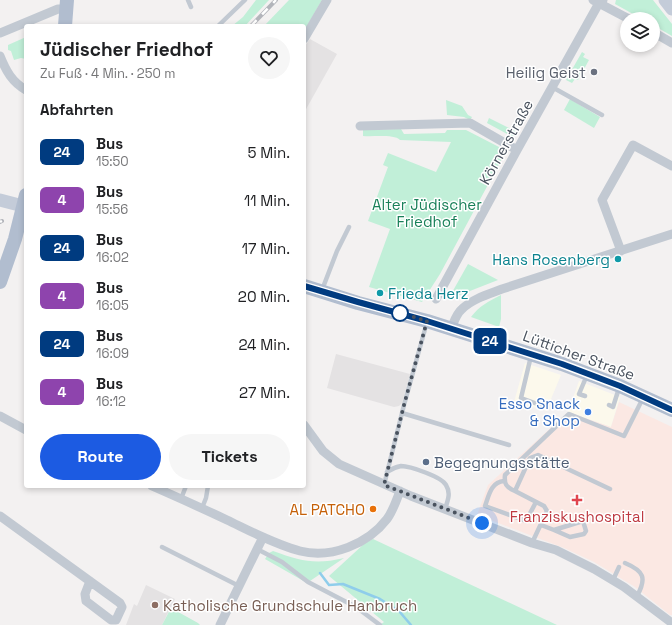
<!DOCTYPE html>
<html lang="de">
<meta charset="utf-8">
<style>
body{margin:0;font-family:"Space Grotesk",sans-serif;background:#f6f6f6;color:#202124;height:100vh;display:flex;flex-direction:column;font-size:15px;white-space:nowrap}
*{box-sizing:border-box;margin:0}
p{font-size:13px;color:#757577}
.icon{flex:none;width:22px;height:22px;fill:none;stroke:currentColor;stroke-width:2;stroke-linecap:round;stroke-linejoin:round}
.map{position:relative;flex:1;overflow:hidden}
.sheet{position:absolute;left:24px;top:24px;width:282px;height:464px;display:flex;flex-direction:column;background:#fff;border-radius:4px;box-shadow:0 2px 6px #0003}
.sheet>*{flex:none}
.badge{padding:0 8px;border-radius:6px;font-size:14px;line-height:26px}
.tools{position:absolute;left:620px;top:12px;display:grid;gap:8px}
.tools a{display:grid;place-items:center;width:40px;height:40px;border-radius:50%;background:#fff;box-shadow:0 2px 6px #0003;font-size:20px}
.you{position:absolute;width:20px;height:20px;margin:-10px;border:3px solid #fff;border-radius:50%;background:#1a73e8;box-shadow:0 0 0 6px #1a73e833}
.map>.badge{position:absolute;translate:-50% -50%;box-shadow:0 0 0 2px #fff}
h2{padding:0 16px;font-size:15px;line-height:36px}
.round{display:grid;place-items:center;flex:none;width:42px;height:42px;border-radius:21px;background:#f6f6f6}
.overview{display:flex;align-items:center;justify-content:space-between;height:68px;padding:0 16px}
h1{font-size:19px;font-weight:700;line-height:30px}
.button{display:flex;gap:8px;margin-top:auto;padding:8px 16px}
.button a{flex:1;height:46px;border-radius:24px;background:#1c5be2;color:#fff;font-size:16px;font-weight:700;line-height:46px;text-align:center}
.button a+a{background:#f6f6f6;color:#202124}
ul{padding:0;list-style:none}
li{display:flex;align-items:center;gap:12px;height:48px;padding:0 16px}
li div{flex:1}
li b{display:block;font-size:15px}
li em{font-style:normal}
li .badge{min-width:44px;font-weight:700;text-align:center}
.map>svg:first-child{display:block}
.commercial{fill:#fcf9ec}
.education{fill:#e4e2e3}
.medical{fill:#fbe8e3}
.green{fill:#c1efd8}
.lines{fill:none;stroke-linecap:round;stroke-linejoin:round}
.stream{stroke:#8fcdeb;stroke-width:2.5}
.lane{stroke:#c2c9d2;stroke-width:4.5}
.street{stroke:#c2c9d2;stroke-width:9}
.secondary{stroke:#c4ccd9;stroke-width:13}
.primary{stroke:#b1bdcf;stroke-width:14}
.rail-casing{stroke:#b3b5bb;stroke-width:4}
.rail{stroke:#fff;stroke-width:2.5;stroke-dasharray:8;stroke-linecap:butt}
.line-casing{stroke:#fff;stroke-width:9}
.line{stroke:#003b80;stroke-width:6}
.walk{stroke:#49525e;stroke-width:4;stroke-dasharray:0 7.2}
.worship-dot{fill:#6b7280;stroke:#fff;stroke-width:1.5}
.culture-dot{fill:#0f9aa8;stroke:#fff;stroke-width:1.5}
.stop-dot{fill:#fff;stroke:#003b80;stroke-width:2}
.shop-dot{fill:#3f7fe0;stroke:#fff;stroke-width:1.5}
.service-dot{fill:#5c6f8a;stroke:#fff;stroke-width:1.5}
.health-dot{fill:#e0444e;stroke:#fff;stroke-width:1.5}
.food-dot{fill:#e8710a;stroke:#fff;stroke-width:1.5}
.education-dot{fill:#8d6e63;stroke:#fff;stroke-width:1.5}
.labels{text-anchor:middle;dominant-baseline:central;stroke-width:3;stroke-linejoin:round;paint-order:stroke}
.worship-label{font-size:15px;fill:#5b616d;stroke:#fff;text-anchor:end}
.street-label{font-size:15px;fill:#49525e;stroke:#fff}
.park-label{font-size:15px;fill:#198059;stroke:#fff}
.culture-label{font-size:15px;fill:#0d838f;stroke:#fff;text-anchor:end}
.shop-label{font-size:15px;fill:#366cbe;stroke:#fff;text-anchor:end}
.service-label{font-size:15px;fill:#4e5e75;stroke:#fff;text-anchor:start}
.food-label{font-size:15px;fill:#c56008;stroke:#fff;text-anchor:end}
.health-label{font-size:15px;fill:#be3a42;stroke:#fff}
.education-label{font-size:15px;fill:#785e54;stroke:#fff;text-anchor:start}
</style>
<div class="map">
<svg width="672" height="625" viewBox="0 0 672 625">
<rect width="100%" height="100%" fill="#f3f1f1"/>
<path class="commercial" d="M525,363L561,375L551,399L552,401H551L547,411L514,402Z
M579,381L620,397L611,427L568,412Z"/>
<path class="education" d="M310,39L337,54L305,111L304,110V47Z
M336,354L410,374L402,403L399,406L394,407L327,388Z
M146,585L175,599L162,625H126L134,604L137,606Z"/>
<path class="medical" d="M619,402L672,427V615H670L635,587L594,562L564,548L477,515L488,485L568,412L611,427Z"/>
<path class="green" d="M256,0H269L245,26H232L243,17Z
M289,0H322L304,31V26H264Z
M616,0H653L672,24V36L653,25V19H642L615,4Z
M26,37V59L21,58L14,60L11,51L8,50V45Z
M582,52L585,54L583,57L589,60L578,80L575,79L572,83L566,80Z
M570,99L600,117L594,128L564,110Z
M446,100L462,106L468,115L472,117L470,120L464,117L447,115Z
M489,118L517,132L513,137L487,123Z
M401,129L404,134L445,133L447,130H466L499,147L505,153L440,274L422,302L369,287L390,229L368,221L388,167L383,165L388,153L436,172L451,142L400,140C394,134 373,137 363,136V130Z
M468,264L498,280L452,298L450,296Z
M501,295V319L499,327L471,317C479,306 489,301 501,295Z
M373,539L557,625H380L384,622L329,576L365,543Z
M273,551C301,561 315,565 344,558L307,583L265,559L269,553Z
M171,608L198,623L200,625H162Z"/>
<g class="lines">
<path class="stream" d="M320,573L329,585L343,584L380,599L399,611L411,625"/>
<path class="lane" d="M188,0L191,7
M218,26L245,0
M552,87L602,115
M322,290L337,251L349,227
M531,356L521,398L543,406
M585,396L579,394L587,375
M609,405L613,407L619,388
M402,413L509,445
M387,472C391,469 396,467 401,466C410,466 442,477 446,485C451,493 448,500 445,509
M504,481C491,482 489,495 485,506L526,521L536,502
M384,485L404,405L427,322
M515,491C506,487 504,484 505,475L569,414L624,436L643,398
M181,499L186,486
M202,508L206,498L208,486
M541,525L554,530L583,521L586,531L584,534L570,537L554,530
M532,543L547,511L544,506L515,491L530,458L538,455L610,489
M162,547L239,586
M257,549L282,562L308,582L356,607L380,625
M625,563C644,571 647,578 637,596
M613,580L619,567"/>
<path class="street" d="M593,0L629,19
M653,32L672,43
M0,33L58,9H67
M304,39L327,0
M0,56C6,71 12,82 26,90
M360,126L470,123L517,150
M621,251L602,200L633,145L672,166
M436,299L517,150L599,3L603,0
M451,329C454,322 456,314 462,309C472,299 489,294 502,289L672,234
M0,416L26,430
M304,425L323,451L339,464L411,496L532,543L556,550L594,569L624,587L672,623
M152,486C177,497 202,508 227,520C250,531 274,544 300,551C331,559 368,544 387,519C393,511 396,501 400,491
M0,516L120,603L122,607L116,620H111L86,601L85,594L90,581
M220,625L263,537"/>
<path class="secondary" d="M665,0L672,9
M0,200L23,206"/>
<path class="primary" d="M65,26L67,0
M0,282L15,239L26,195
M304,286L358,303L427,321L562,364L620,386L672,410"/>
<g class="rail-casing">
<path id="rail" d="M251,26L276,0
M0,222L2,221"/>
</g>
<use href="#rail" class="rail"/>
</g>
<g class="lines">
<g class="line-casing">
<path id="line" d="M304,286L358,302L427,321L562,364L620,386L672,410"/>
</g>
<use href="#line" class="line"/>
<path class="walk" d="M400,313L427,321L404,405L384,485L482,523"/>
</g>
<circle class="worship-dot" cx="594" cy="72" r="4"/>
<g class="culture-dot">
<circle cx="618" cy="259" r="4"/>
<circle cx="380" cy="293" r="4"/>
</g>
<circle class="stop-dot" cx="400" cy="313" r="8"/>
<circle class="shop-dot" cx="588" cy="412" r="4"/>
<circle class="service-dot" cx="426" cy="462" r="4"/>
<path class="health-dot" d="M575 494h4v4h4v4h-4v4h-4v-4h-4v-4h4z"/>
<circle class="food-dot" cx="373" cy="509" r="4"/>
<circle class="education-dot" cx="155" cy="605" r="4"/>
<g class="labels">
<g class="worship-label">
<text x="586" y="72">Heilig Geist</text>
</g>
<g class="street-label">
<text transform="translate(506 142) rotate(-61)">Körnerstraße</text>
<text transform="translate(579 355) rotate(20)">Lütticher Straße</text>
</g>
<g class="park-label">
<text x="427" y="204">Alter Jüdischer<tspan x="427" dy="17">Friedhof</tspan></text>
</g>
<g class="culture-label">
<text x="610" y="259">Hans Rosenberg</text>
<text x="388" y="293" text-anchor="start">Frieda Herz</text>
</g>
<g class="shop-label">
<text x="580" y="403">Esso Snack<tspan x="580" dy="17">&amp; Shop</tspan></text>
</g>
<g class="service-label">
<text x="434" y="462">Begegnungsstätte</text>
</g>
<g class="food-label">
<text x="365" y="509">AL PATCHO</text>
</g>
<g class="health-label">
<text x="577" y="516">Franziskushospital</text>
</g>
<g class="education-label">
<text x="163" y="605">Katholische Grundschule Hanbruch</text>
</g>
</g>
</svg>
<div class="tools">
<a><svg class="icon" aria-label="layers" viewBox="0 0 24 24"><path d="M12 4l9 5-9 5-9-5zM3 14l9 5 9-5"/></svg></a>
</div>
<div class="you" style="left:482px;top:523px"></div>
<b class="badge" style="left:490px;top:341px;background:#003b80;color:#fff">24</b>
<section class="sheet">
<div class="overview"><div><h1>Jüdischer Friedhof</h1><p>Zu Fuß · 4 Min. · 250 m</p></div><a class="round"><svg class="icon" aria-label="heart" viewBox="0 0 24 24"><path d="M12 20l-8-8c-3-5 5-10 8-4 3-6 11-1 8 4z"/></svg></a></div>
<h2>Abfahrten</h2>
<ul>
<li><span class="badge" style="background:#003b80;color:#fff">24</span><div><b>Bus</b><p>15:50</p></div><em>5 Min.</em></li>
<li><span class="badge" style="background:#8e44ad;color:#fff">4</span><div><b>Bus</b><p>15:56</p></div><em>11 Min.</em></li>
<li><span class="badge" style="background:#003b80;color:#fff">24</span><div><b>Bus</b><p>16:02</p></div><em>17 Min.</em></li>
<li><span class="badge" style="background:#8e44ad;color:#fff">4</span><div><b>Bus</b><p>16:05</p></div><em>20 Min.</em></li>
<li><span class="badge" style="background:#003b80;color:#fff">24</span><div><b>Bus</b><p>16:09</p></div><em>24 Min.</em></li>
<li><span class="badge" style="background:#8e44ad;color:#fff">4</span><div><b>Bus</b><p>16:12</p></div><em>27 Min.</em></li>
</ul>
<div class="button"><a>Route</a><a>Tickets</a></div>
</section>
</div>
